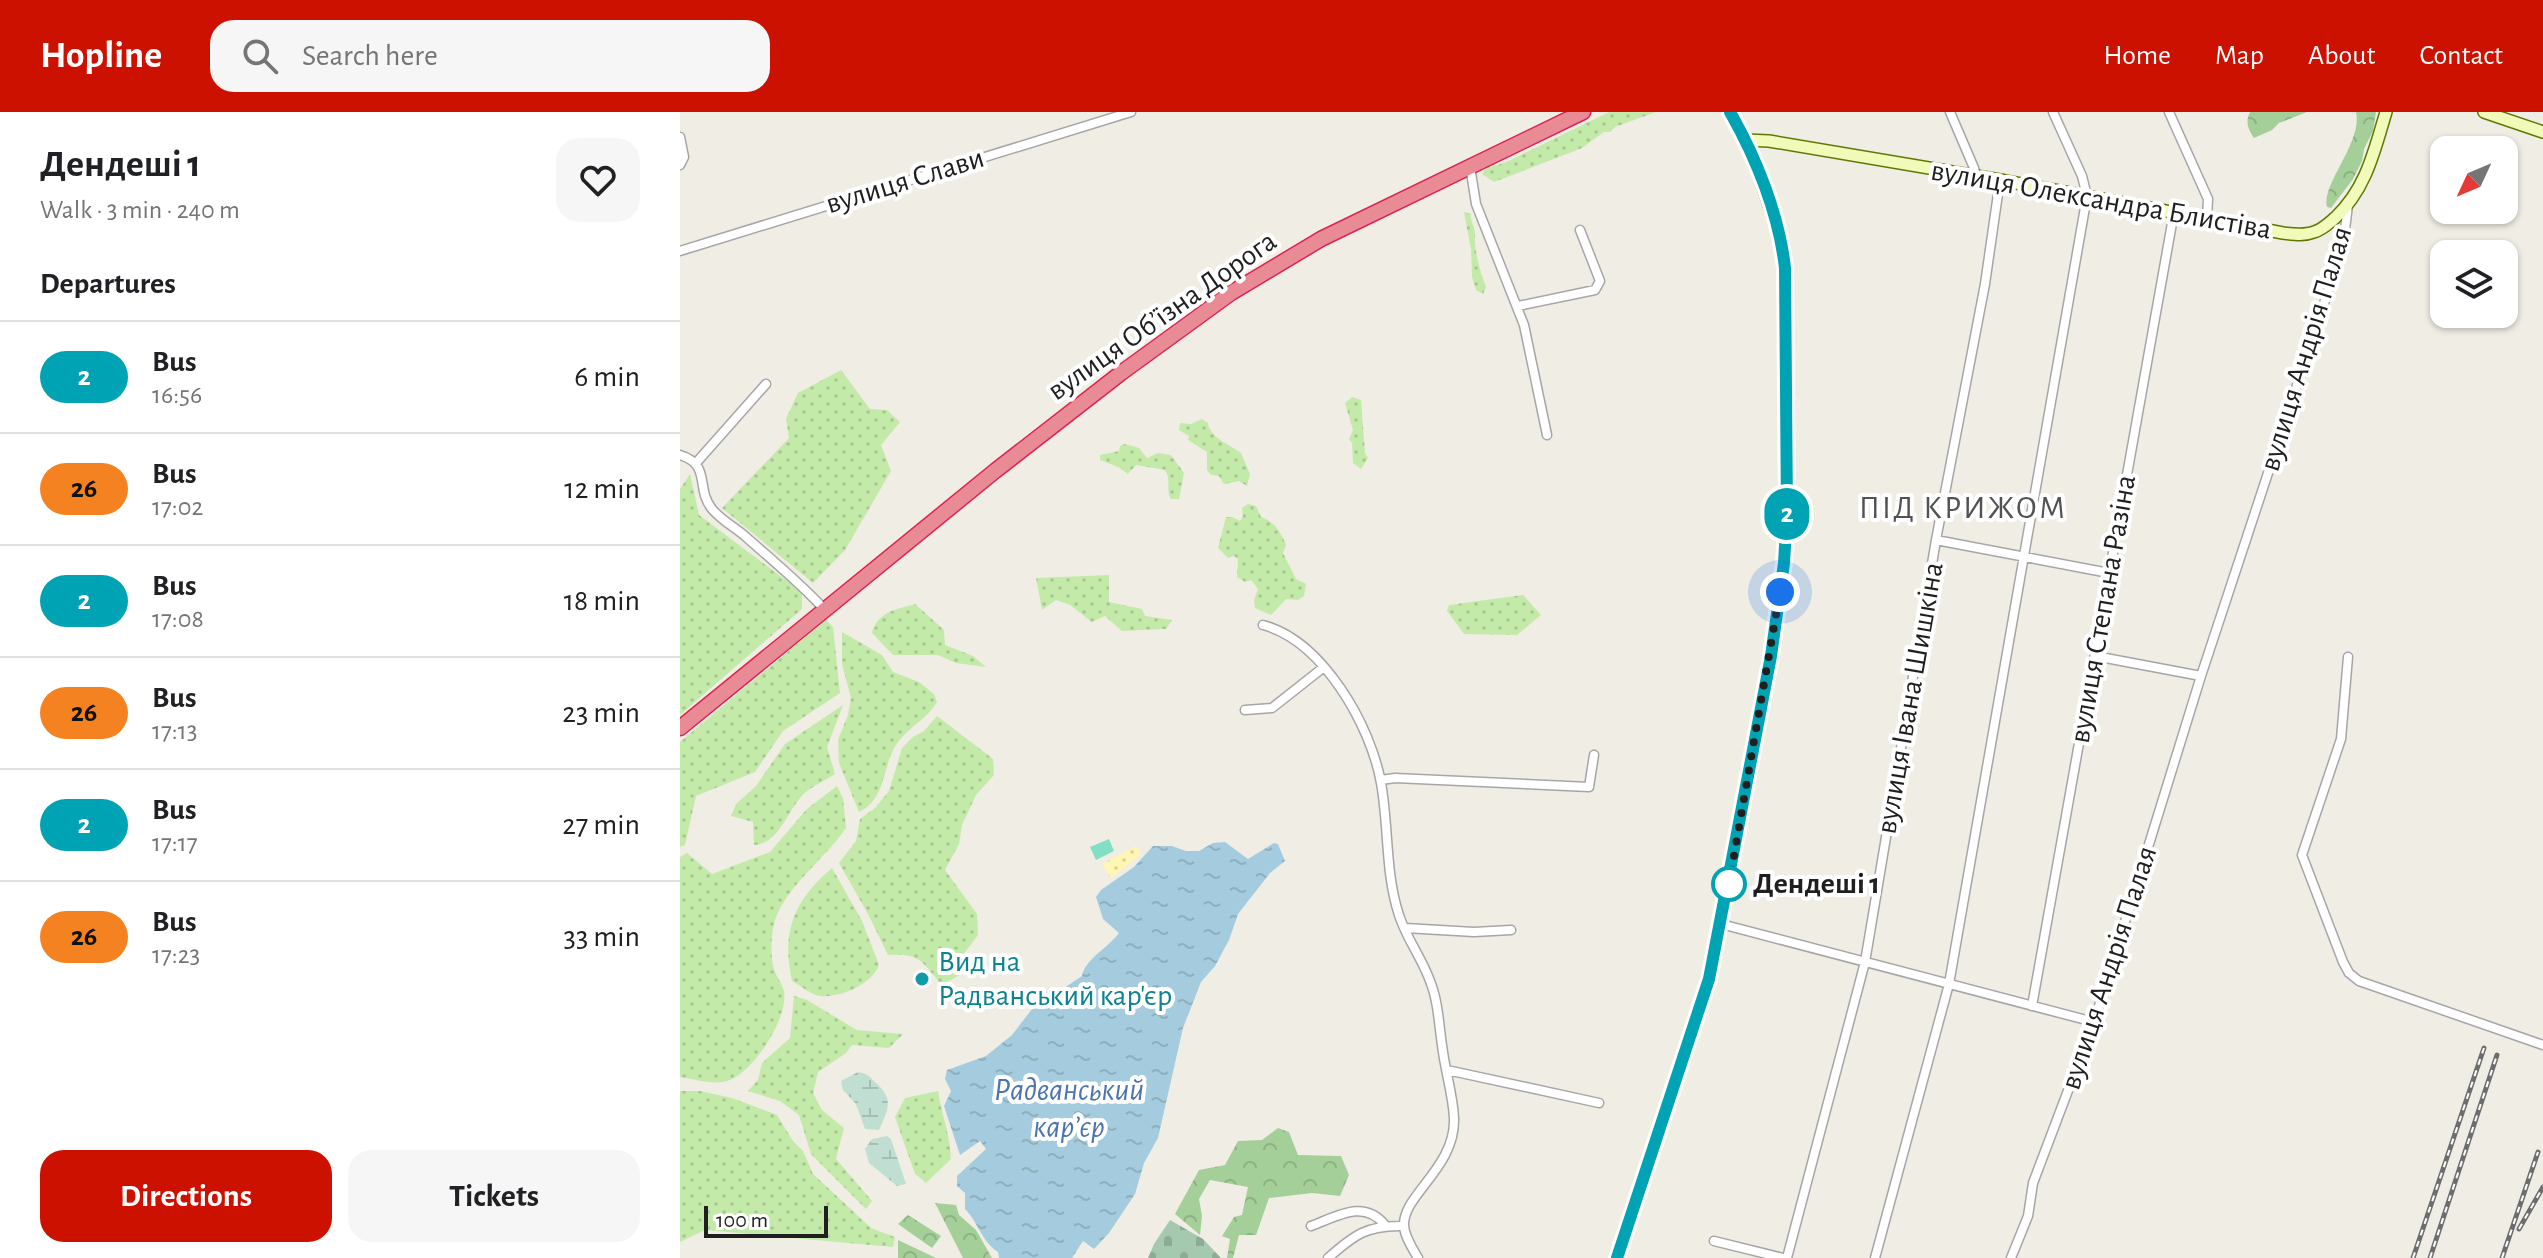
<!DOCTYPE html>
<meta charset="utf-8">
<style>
body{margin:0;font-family:"Alegreya Sans",sans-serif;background:#f6f6f6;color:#202124;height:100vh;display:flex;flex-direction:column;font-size:30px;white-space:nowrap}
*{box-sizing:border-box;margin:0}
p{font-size:26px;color:#757577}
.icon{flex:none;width:44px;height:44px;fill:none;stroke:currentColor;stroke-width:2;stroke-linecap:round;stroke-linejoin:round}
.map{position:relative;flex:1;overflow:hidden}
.details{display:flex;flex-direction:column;background:#fff;width:680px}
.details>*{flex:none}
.badge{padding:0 16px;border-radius:26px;font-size:28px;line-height:52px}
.needle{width:52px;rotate:226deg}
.tools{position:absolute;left:1750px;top:24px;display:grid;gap:16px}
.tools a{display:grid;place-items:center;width:88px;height:88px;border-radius:16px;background:#fff;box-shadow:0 2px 6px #0004;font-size:40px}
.scale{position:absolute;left:24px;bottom:20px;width:124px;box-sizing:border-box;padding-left:8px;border:4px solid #1f1f1f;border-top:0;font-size:22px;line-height:28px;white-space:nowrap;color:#1f1f1f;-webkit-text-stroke:6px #fff;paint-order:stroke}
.you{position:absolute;width:40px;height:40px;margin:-20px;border:6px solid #fff;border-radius:50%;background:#1a73e8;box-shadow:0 0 0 12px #1a73e833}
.map>.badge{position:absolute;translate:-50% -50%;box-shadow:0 0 0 4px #fff}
h2{padding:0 40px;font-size:30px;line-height:72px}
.round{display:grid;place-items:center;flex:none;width:84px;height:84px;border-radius:24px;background:#f6f6f6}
.overview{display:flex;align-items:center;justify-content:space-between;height:136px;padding:0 40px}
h1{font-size:38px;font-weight:700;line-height:60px}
.primary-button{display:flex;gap:16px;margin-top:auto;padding:16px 40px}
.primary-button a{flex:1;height:92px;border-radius:24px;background:#cd1100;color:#fff;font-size:32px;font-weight:700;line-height:92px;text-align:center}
.primary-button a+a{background:#f6f6f6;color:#202124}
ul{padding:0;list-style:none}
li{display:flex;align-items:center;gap:24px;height:112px;padding:0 40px;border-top:2px solid #e0e0e0}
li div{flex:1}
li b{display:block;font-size:30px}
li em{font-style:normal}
li .badge{min-width:88px;font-weight:700;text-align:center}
header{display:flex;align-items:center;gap:48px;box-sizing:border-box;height:112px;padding:0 40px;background:#cd1100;color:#fff}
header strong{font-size:38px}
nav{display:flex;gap:44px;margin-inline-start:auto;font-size:28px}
.search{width:560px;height:72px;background:#f6f6f6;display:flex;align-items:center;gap:20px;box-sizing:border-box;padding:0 28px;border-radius:24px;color:#757577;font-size:30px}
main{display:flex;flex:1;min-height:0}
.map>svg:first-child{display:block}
.grass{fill:url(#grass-dots)}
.forest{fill:url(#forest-crowns)}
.wetland{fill:url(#wetland-marsh)}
.sand{fill:url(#sand-dots)}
.cemetery{fill:url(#cemetery-stones)}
.pitch{fill:#82dfc3}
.water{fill:url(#water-ripples)}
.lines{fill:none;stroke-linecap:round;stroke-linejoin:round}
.street-casing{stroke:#a6a6a6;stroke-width:11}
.secondary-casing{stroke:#617704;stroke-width:14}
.highway-casing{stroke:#dd2252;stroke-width:17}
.street{stroke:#fff;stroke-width:8}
.secondary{stroke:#f1fab8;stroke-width:11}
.highway{stroke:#e88b95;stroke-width:14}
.rail-casing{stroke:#6d6d6d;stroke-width:5}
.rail{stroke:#fff;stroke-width:2;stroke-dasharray:6;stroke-linecap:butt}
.line-casing{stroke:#fff;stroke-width:18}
.line{stroke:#00a3b4;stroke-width:12}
.walk{stroke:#1f1f1f;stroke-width:8;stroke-dasharray:0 14.4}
.stop-dot{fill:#fff;stroke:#00a3b4;stroke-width:4}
.culture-dot{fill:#0f9aa8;stroke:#fff;stroke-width:3}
.labels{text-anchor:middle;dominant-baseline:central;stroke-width:8;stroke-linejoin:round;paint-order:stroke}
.street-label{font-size:30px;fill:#1f1f1f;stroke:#fff}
.stop-label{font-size:30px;font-weight:bold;fill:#1f1f1f;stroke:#fff;text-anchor:start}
.culture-label{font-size:30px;fill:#0d838f;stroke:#fff;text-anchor:start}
.neighbourhood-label{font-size:32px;letter-spacing:2px;fill:#525252;stroke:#fff}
.water-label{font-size:32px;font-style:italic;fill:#4a74af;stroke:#fff}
</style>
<header>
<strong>Hopline</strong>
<div class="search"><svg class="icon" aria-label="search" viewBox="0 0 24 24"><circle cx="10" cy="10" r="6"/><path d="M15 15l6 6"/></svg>Search here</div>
<nav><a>Home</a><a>Map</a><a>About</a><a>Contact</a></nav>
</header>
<main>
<section class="details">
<div class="overview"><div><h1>Дендеші 1</h1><p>Walk · 3 min · 240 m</p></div><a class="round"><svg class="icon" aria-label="heart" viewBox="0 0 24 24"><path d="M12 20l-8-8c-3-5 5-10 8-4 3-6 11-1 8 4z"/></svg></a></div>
<h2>Departures</h2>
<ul>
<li><span class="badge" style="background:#00a3b4;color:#fff">2</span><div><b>Bus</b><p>16:56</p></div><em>6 min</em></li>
<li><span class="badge" style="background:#f58220;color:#111">26</span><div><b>Bus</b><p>17:02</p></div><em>12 min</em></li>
<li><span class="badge" style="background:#00a3b4;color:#fff">2</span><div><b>Bus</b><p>17:08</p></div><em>18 min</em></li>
<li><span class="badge" style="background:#f58220;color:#111">26</span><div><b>Bus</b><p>17:13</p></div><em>23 min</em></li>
<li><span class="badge" style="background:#00a3b4;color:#fff">2</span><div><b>Bus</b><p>17:17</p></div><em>27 min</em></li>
<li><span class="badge" style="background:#f58220;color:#111">26</span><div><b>Bus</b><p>17:23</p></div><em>33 min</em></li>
</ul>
<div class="primary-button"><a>Directions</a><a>Tickets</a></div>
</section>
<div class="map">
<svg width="1863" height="1146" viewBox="0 0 1863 1146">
<defs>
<pattern id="grass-dots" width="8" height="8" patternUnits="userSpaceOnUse" patternTransform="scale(2)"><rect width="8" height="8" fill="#c4eaaa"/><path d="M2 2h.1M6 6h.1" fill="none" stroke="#a8c892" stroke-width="1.8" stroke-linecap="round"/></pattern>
<pattern id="forest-crowns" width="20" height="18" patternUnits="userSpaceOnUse" patternTransform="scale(2)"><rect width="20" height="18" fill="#a4cf99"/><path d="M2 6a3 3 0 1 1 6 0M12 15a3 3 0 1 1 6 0" fill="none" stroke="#8db183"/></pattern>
<pattern id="wetland-marsh" width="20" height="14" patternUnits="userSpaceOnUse" patternTransform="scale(2)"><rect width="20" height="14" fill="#c1ded3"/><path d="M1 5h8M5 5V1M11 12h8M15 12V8" fill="none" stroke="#a5beb5"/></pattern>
<pattern id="sand-dots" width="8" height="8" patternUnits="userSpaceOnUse" patternTransform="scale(2)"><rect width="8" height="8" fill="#fff6b3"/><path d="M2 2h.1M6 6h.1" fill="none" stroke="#dad29a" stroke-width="1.8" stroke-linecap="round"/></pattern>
<pattern id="cemetery-stones" width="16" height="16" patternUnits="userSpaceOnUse" patternTransform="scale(2)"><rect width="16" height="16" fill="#a5c9ae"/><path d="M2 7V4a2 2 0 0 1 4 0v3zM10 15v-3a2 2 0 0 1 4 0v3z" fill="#8eac95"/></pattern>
<pattern id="water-ripples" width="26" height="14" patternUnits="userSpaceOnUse" patternTransform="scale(2)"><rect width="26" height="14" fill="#a4ccde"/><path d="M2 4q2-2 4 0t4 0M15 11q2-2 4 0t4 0" fill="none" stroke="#8dafbe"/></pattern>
</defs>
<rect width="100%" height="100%" fill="#f0ede5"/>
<path class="grass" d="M929,0H976L935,15L930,20H924L902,36L814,70L802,62L806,56L824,51Z
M784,100L791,102C790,109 795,115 795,122C794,139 800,159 806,175L803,182L796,178L792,165L791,137Z
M161,258L190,297L207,298L220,310L201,333L211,359L165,438L133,471L42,396L109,326L106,307L118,281Z
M672,285L681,288L685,341L688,346L681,357L673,351L672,331L669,327L673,318L665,291Z
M522,307L528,311C530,326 549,332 561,341L570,362L567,374L559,369L544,372L539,364L531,363L527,358V340L508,328L509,324L499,318L500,311L511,312Z
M445,332L459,336L467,346L478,341L491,343L504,361L499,387H491C485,378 492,368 485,358L456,353L448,362L438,355L420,348V343L439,339L440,334Z
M10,362L19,403L111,472L122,483V497L0,603V377Z
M568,392L576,394L581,405C594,409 601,420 606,433L603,441L616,467L626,472L624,484L618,488L606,487L591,503L575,496L574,488L578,477L571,468L565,470L557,465L558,447L554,444L548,446L538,436L546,405H552L560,409L563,404L562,396Z
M429,463V490L462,497L465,504L492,508L486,517L442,519L425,504L412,510L390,493L376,488L362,498L356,466Z
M843,483L861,503L837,523L784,522L767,499L769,493Z
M235,492L264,518L265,533L293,544L306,555L276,551L258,543H213L192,521C197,500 217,497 235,492Z
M146,508L153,515L160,581L103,619L75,660L16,684L5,733L0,735V630Z
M162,520L202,543L213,560L239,570L254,582L257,590C247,607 229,615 218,630C201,653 208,686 179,700L159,651L158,628L168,603L171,586L162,552Z
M163,593L147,635L155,662C146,668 135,673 127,679C107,695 102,731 74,733L73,710L51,704L56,692L76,674L105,632Z
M257,604L313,647L314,663L296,683L282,713L279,732L265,758L297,802L298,823L283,843L285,860L262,873C241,849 241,841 208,843L188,802L159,751L176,729L180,707L195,696L209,679L222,636L233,625L244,619Z
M157,674L163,686L166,716C145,747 108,772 95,808C91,822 90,844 94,857C96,865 103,872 104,880C109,906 70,967 43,970C30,972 13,967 0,965V745L7,741L32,762L90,740L127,697Z
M152,756L182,809L199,853C192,872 161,886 140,884C131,883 120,873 112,869C101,820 114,788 152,756Z
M114,884L127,888L177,918L223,922L209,936L172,933L166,941L138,960L133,981L142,998L164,1016L156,1047L192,1089L186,1097L131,1042L119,1003L100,989L68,979L78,968L82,951L110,926Z
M0,979H20L52,986L97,1003L113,1029L123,1039L133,1062L191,1116L215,1125L213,1135L25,1118L0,1130Z
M258,979C262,1005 270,1021 271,1047L246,1071L235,1062L215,1005L225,986Z"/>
<path class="forest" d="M1570,0H1627L1599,11L1592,18L1574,26C1568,17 1565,10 1570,0Z
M1676,0H1696L1693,19L1684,37L1682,49L1673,67L1651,96L1647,95C1641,72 1683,30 1676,0Z
M598,1016L609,1020L618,1043L661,1044L669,1063L660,1084L632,1081L589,1086L576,1123H559L553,1146H547L550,1127L542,1124L554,1105L562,1103L568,1075L530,1068L519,1087L522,1104L520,1123L495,1102L519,1058L545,1053L558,1029L582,1028Z
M255,1091L276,1093L279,1103L296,1118L312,1146H283Z
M228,1103L261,1124L252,1136L218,1112Z
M218,1128L256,1146H218Z"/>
<path class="wetland" d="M178,960C187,961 189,964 195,970C214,987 209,996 199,1018L185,1017L176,992L163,978L161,969Z
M207,1024L211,1027L226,1072L217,1074L189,1051L185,1037L192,1027Z"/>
<path class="sand" d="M456,734L461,742L431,766L422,752Z"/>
<path class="cemetery" d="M490,1108L523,1127L541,1146H468L474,1132Z"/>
<path class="pitch" d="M429,727L434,739L416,748L410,735Z"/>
<path class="water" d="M545,730L568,747L594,731L598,732L605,749L590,761L558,802L549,828L535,854L521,870L503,916L478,1026L464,1051L455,1082L429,1121L414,1137L403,1129L392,1146H319L318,1140C302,1130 298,1110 285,1097V1081L277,1074V1064L306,1037L300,1029L280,1043L264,994L271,979L265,967L267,958L306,944L332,923L352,897L384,879L387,874L402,864C405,847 428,836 439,821L423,807L416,785L421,778L454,755L473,734H492L506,739H519L533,731Z"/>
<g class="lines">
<g class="street-casing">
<path id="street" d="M1270,0L1294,56L1296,65
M1489,0L1528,87L1527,106
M0,25L4,45L0,53
M790,54L796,92L844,213L867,323
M0,139L451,0
M838,194L915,178L920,169L900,118
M0,343C32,353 15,376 32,397C42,409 55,415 66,425C92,448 120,471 144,497
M16,351L86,272
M1256,428L1429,461
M583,513C643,529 691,614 701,671C709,715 705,761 719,803C726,826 742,846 750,869C759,891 759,917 763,940C766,962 773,984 774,1006C776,1055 723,1083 724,1113C724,1124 733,1137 738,1146
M1415,544L1521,564
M1668,545L1661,627L1622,743L1663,850L1669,861L1679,869L1863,933
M565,598L592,596L644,555
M701,668L715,666L909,675L914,643
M1041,812L1414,910
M725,816L794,820L831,818
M1352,894L1494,100
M767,958L919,991
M631,1114C658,1104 684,1087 705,1113
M1034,1129L1103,1146
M648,1146C674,1123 687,1113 723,1114
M1107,1146L1185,850L1256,428L1305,172L1320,68
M1195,1146L1269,872L1407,84L1402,64L1373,0
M1331,1146L1348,1104L1353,1071L1414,910L1521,564L1663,134L1668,93"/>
</g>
<g class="secondary-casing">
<path id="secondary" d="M1804,0L1863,20
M1065,28L1089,29L1320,68L1603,121C1613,122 1624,124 1634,120C1642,118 1649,111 1655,106C1686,77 1694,40 1706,0
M937,1146L1010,930L1035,844L1091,544L1104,451L1107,401V182L1104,145L1099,122L1073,45L1050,0"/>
</g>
<g class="highway-casing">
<path id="highway" d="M0,616L315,359L441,261L551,181L641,127L903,0"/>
</g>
<use href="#street" class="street"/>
<use href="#secondary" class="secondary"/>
<use href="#highway" class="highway"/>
<g class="rail-casing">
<path id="rail" d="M1839,1117L1863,1075
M1733,1146L1804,936
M1750,1146L1817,943
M1822,1146L1858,1040"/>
</g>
<use href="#rail" class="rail"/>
</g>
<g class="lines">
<g class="line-casing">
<path id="line" d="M937,1146L1029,867L1091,544L1104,451L1107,401L1105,156C1099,103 1077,47 1050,0"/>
</g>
<use href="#line" class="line"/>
<path class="walk" d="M1049,772L1100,480"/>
</g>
<circle class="stop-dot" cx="1049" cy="772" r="16"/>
<circle class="culture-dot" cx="242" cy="867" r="8"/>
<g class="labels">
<g class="street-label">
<text transform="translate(225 69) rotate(-17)">вулиця Слави</text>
<text transform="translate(1421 88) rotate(10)">вулиця Олександра Блистіва</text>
<text transform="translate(482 204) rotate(-35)">вулиця Обʼїзна Дорога</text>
<text transform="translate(1626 237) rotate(-73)">вулиця Андрія Палая</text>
<text transform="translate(1423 497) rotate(-80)">вулиця Степана Разіна</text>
<text transform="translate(1230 586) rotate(-80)">вулиця Івана Шишкіна</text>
<text transform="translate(1429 856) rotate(-72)">вулиця Андрія Палая</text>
</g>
<g class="stop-label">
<text x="1073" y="772">Дендеші 1</text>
</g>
<g class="culture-label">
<text x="258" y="850">Вид на<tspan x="258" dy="34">Радванський кар'єр</tspan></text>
</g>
<g class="neighbourhood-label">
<text x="1283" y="396">ПІД КРИЖОМ</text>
</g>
<g class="water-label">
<text x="389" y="978">Радванський<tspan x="389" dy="37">карʼєр</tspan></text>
</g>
</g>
</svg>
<div class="tools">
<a><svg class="needle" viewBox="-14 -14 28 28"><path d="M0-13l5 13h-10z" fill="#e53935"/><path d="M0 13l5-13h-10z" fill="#757577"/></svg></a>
<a><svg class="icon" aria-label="layers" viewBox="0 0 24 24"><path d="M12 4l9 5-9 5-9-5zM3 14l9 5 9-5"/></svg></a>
</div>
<div class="scale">100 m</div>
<div class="you" style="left:1100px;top:480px"></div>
<b class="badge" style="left:1107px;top:402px;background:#00a3b4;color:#fff">2</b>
</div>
</main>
